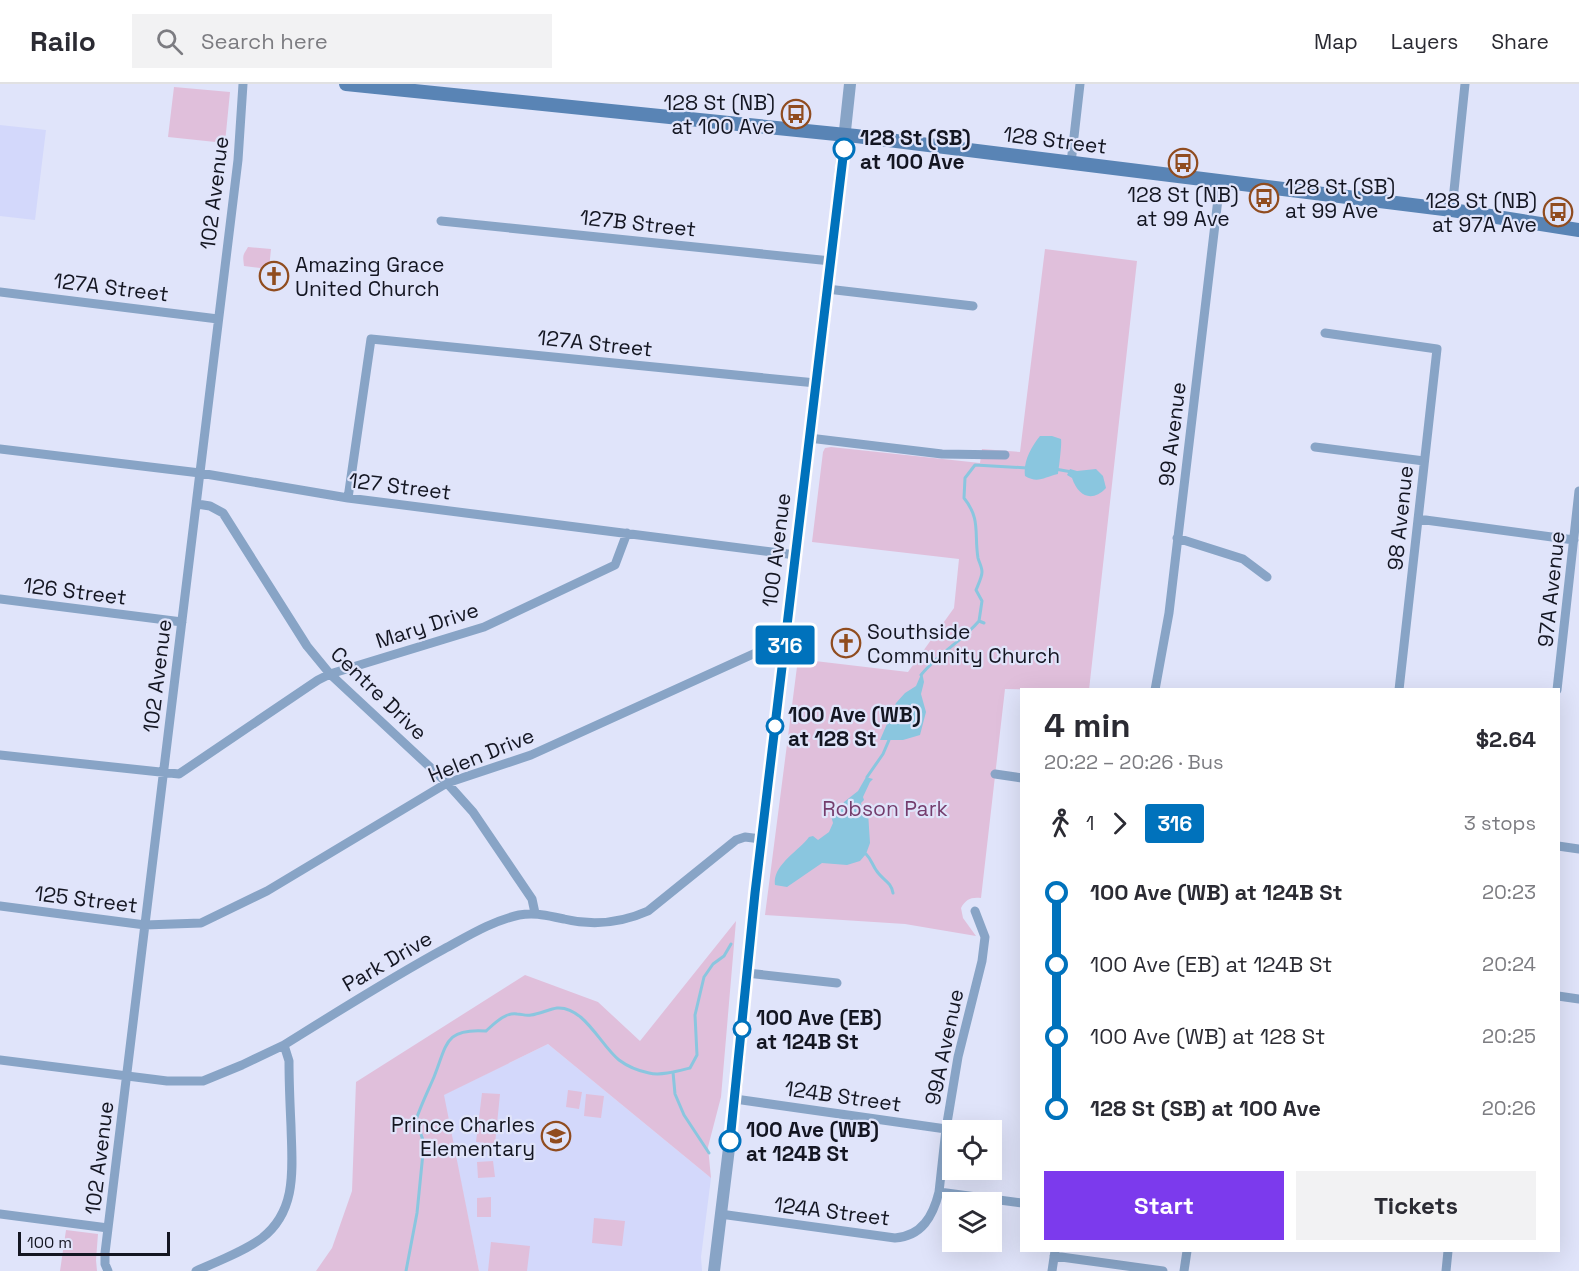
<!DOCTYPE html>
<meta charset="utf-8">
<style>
body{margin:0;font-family:"Space Grotesk",sans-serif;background:#f2f2f3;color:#2b2b33;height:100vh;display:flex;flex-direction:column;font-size:22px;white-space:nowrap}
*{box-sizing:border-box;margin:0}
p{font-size:20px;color:#7c7c81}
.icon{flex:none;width:33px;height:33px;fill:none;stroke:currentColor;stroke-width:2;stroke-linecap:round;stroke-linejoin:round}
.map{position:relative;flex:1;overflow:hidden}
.drawer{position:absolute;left:1020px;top:604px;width:540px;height:564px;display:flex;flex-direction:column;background:#fff;border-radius:0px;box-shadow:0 6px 24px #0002}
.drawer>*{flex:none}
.badge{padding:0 12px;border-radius:4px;font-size:21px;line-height:39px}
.controls{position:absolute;left:942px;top:1036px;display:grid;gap:12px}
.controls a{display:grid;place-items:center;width:60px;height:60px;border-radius:0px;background:#fff;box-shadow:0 6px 24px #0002;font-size:30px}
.scale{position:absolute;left:18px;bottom:15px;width:152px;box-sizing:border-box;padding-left:6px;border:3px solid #141622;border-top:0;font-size:16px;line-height:21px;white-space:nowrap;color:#141622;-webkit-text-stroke:4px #e0e4fa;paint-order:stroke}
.map>.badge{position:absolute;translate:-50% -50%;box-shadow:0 0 0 3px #fff}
.legs{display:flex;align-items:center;gap:9px;height:66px;padding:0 24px;font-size:20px}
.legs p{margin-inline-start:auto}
.headline{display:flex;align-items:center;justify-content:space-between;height:102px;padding:0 24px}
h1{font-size:33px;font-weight:700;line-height:45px}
.primary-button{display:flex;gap:12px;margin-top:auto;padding:12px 24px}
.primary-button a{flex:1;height:69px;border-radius:0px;background:#7c3aed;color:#fff;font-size:24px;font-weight:700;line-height:69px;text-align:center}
.primary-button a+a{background:#f2f2f3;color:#2b2b33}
ul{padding:0 24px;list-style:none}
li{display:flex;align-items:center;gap:21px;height:72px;font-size:22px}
li i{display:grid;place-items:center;width:9px;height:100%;margin:0 8px;background:currentColor}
li i::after{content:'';width:15px;height:15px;margin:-8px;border:4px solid;border-radius:50%;background:#fff}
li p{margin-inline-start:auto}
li:first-child i{background:linear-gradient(#0000 50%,currentColor 0)}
li:last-child i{background:linear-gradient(currentColor 50%,#0000 0)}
header{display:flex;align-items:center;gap:36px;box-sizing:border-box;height:84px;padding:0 30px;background:#fff;border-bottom:2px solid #e1e1e2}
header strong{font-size:28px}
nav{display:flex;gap:33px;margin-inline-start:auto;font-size:21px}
.search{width:420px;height:54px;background:#f2f2f3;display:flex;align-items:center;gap:15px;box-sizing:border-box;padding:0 21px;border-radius:0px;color:#7c7c81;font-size:22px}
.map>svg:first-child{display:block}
.built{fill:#d3d8fb}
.green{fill:#e0bfdb}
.water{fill:#8ac6df}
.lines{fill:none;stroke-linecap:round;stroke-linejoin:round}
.stream{stroke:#8ac6df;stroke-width:3}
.minor{stroke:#88a4c6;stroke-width:9}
.tertiary{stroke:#88a4c6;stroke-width:12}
.secondary{stroke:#5984b5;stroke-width:14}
.line-1-casing{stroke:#fff;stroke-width:14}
.line-1{stroke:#0072bc;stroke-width:9}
.stop-1-dot{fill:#fff;stroke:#0072bc;stroke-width:3}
.labels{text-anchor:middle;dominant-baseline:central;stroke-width:4.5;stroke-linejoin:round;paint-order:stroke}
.poi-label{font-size:21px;fill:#141622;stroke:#e0e4fa;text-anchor:end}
.stop-label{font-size:21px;font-weight:bold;fill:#141622;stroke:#e0e4fa;text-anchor:start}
.street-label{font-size:21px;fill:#141622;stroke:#e0e4fa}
.park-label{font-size:21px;fill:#743d6d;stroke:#e0e4fa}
</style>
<header>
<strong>Railo</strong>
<div class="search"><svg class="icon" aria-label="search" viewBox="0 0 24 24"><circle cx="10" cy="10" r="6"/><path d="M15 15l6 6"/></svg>Search here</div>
<nav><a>Map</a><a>Layers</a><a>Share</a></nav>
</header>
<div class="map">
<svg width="1579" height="1187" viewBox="0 0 1579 1187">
<rect width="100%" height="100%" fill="#e0e4fa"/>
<path class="built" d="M0,41L46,46L35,136L0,132Z
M548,960L711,1094L701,1173L702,1187H479L443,1011Z"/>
<path class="green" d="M174,3L230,8L225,59L168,53Z
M248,163L271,165L269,185L244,182C243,171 242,173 248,163Z
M1045,165L1137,177L1089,606L1005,605L981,814C971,813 966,815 961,824L963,834L976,852L905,840L765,831L798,575L908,588L954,524L959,475L812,458L823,368L825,364L831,363L980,379L982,365L1020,368Z
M736,837L721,1013L708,1063L711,1094L548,960L444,1011L479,1187H316L332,1164L352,1107L356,998L525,891L598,918L640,957Z
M568,1006L582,1008L579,1025L566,1023Z
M482,1009L500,1010L495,1060L476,1058Z
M586,1010L604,1012L601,1034L584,1032Z
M493,1077L495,1093L478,1094L477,1078Z
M491,1113V1133H477V1114Z
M594,1134L625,1137L622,1162L592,1159Z
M66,1146L98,1150L96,1176L97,1187H60Z
M491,1158L530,1162L527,1187H488Z"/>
<path class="water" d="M1040,352H1052L1061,355C1062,359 1059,384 1058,390C1044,393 1038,400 1025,392C1023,378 1031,363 1040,352Z
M1070,385L1077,387L1096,385L1103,392L1106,404C1092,419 1078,412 1072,394L1067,391Z
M922,588L924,598L921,610L926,628L920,651L903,656H880L896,619L905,609L916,602Z
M866,693L873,695L870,698L863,713L864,716L861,719L863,730L866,731L868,728L870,759L866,770L860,777L847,781L822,779L787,803L775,801C772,781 799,767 809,753L813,752L818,756L829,748L833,739L830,728L839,729L844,718L858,707Z"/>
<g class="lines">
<path class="stream" d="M1055,385L1072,388
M984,539L979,537L982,517L976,506C978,501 982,493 982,488C982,483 979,478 978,474C974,450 981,435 964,414L965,394L975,381L1027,384
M921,591C938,570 962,557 979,537
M867,693L883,670L889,656
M866,770C871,775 872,780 876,786C882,796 891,797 893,809
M673,988L675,1010L684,1031L709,1069
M406,1187L417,1129L424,1059L416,1036C421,1021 428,1007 434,993C447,961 444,944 486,947C494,940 505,928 517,930C522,930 525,932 531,931C539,930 550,925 557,924C584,922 601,962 619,976C627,982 639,987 649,989C661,992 678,987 690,984L697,971L695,931L704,893L713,880L724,872L731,860"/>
<path class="minor" d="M1071,79L1080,0
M1452,126L1465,0
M441,137L831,177
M827,205L973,222
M0,208L218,235
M1325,249L1437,265L1399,606
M809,354L942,370L1005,371
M1315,363L1424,377
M0,365L200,389L348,414L796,471
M348,414L371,255L816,299
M197,420L210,422L223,429L307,562L330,590L447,699L473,728L532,815L535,829
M1418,435L1574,456
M1177,454L1243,475L1267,493
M0,515L182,538
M1155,606L1169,529L1220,98
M1557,606L1579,407
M0,671L179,690L318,596L330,590L484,543L615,481L627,449
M995,690L1022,694
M1558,762L1579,765
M0,822L145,841L201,839L267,807L447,699L531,671L762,566L784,569
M747,889L837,899
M1558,912L1579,915
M0,976L167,997H203L242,981L284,961
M735,1015L946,1045
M939,1108L946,1045L958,973L982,877L985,853L975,827
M0,1130L108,1144
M720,1130L895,1154C922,1152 933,1132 939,1108L1022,1119
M1054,1172L1163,1187
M108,1187L105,1180V1169L238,76L243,0
M196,1187C218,1177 243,1168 262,1154C298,1126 292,1083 291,1042C290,1021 289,999 289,977L284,961C337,928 389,895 444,865C468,852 492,837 519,831C536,828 548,832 564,835C593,842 621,839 648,827L736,756L745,753L761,755
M1052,1187L1055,1167
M1184,1187L1187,1167
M1446,1187L1448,1167"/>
<path class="tertiary" d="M714,1187L735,1015L753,827L831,177L850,0"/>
<path class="secondary" d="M346,0L856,52L1452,126L1579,146"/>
</g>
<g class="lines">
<g class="line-1-casing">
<path id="line-1" d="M730,1057L755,809L844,65"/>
</g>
<use href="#line-1" class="line-1"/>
</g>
<defs>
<g id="bus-ring" transform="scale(1.5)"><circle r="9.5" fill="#e0e4fa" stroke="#904c1f" stroke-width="1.5"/><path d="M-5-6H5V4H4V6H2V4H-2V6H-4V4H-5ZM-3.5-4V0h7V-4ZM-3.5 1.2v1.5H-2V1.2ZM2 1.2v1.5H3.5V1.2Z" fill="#904c1f"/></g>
<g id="church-ring" transform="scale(1.5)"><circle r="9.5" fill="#e0e4fa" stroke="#904c1f" stroke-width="1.5"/><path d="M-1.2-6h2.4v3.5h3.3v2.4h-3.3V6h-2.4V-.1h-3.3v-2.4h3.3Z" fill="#904c1f"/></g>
<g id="school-ring" transform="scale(1.5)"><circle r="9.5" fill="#e0e4fa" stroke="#904c1f" stroke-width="1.5"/><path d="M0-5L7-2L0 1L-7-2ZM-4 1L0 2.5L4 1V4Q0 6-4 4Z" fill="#904c1f"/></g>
</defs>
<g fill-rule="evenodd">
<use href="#bus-ring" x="796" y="30"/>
<use href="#bus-ring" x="1183" y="79"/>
<use href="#bus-ring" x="1264" y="114"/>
<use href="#bus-ring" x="1558" y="128"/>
<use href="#church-ring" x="274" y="192"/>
<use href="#church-ring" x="846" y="559"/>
<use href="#school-ring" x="556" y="1052"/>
</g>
<g class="stop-1-dot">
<circle cx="844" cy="65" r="10"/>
<circle cx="775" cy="642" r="8"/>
<circle cx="742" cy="945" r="8"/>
<circle cx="730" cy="1057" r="10"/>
</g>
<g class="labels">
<g class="poi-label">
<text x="775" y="18">128 St (NB)<tspan x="775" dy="24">at 100 Ave</tspan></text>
<text x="1285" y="102" text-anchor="start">128 St (SB)<tspan x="1285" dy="24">at 99 Ave</tspan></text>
<text x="1183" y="110" text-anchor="middle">128 St (NB)<tspan x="1183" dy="24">at 99 Ave</tspan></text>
<text x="1537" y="116">128 St (NB)<tspan x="1537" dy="24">at 97A Ave</tspan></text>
<text x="295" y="180" text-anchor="start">Amazing Grace<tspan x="295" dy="24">United Church</tspan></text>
<text x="867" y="547" text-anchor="start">Southside<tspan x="867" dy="24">Community Church</tspan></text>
<text x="535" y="1040">Prince Charles<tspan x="535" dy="24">Elementary</tspan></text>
</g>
<g class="stop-label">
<text x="860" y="53">128 St (SB)<tspan x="860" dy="24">at 100 Ave</tspan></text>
<text x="788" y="630">100 Ave (WB)<tspan x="788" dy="24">at 128 St</tspan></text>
<text x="756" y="933">100 Ave (EB)<tspan x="756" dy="24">at 124B St</tspan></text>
<text x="746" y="1045">100 Ave (WB)<tspan x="746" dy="24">at 124B St</tspan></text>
</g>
<g class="street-label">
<text transform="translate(1055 56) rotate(7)">128 Street</text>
<text transform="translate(214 109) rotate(-83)">102 Avenue</text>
<text transform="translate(638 139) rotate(6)">127B Street</text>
<text transform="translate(111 203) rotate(7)">127A Street</text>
<text transform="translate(595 259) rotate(6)">127A Street</text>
<text transform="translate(1172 350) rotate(-83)">99 Avenue</text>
<text transform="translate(400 402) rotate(7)">127 Street</text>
<text transform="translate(1400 434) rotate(-84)">98 Avenue</text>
<text transform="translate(776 466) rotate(-83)">100 Avenue</text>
<text transform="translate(1551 505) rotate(-84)">97A Avenue</text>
<text transform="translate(75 507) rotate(7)">126 Street</text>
<text transform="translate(427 541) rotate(-18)">Mary Drive</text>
<text transform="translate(157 592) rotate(-83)">102 Avenue</text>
<text transform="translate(379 609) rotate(44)">Centre Drive</text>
<text transform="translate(481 671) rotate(-22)">Helen Drive</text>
<text transform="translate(86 815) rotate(7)">125 Street</text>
<text transform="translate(387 877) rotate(-30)">Park Drive</text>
<text transform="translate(944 963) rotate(-78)">99A Avenue</text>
<text transform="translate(843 1012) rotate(8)">124B Street</text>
<text transform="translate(99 1074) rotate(-83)">102 Avenue</text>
<text transform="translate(832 1127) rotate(7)">124A Street</text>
</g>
<g class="park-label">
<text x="885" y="724">Robson Park</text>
</g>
</g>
</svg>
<div class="controls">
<a><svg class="icon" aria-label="locate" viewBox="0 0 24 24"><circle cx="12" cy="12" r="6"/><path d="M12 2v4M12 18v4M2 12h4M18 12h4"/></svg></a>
<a><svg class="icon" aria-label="layers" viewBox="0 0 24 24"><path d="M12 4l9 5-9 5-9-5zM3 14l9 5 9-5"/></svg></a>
</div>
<div class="scale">100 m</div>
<b class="badge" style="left:785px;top:561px;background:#0072bc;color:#fff">316</b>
<section class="drawer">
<div class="headline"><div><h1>4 min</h1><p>20:22 – 20:26 · Bus</p></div><b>$2.64</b></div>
<div class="legs"><svg class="icon" aria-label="walk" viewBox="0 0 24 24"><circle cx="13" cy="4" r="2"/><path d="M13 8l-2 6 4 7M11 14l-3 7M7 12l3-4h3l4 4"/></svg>1<svg class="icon" aria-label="forward" viewBox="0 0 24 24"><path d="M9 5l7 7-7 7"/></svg><b class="badge" style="background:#0072bc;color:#fff">316</b><p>3 stops</p></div>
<ul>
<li><i style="color:#0072bc"></i><b>100 Ave (WB) at 124B St</b><p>20:23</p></li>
<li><i style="color:#0072bc"></i><span>100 Ave (EB) at 124B St</span><p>20:24</p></li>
<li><i style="color:#0072bc"></i><span>100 Ave (WB) at 128 St</span><p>20:25</p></li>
<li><i style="color:#0072bc"></i><b>128 St (SB) at 100 Ave</b><p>20:26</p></li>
</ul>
<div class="primary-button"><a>Start</a><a>Tickets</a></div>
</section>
</div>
